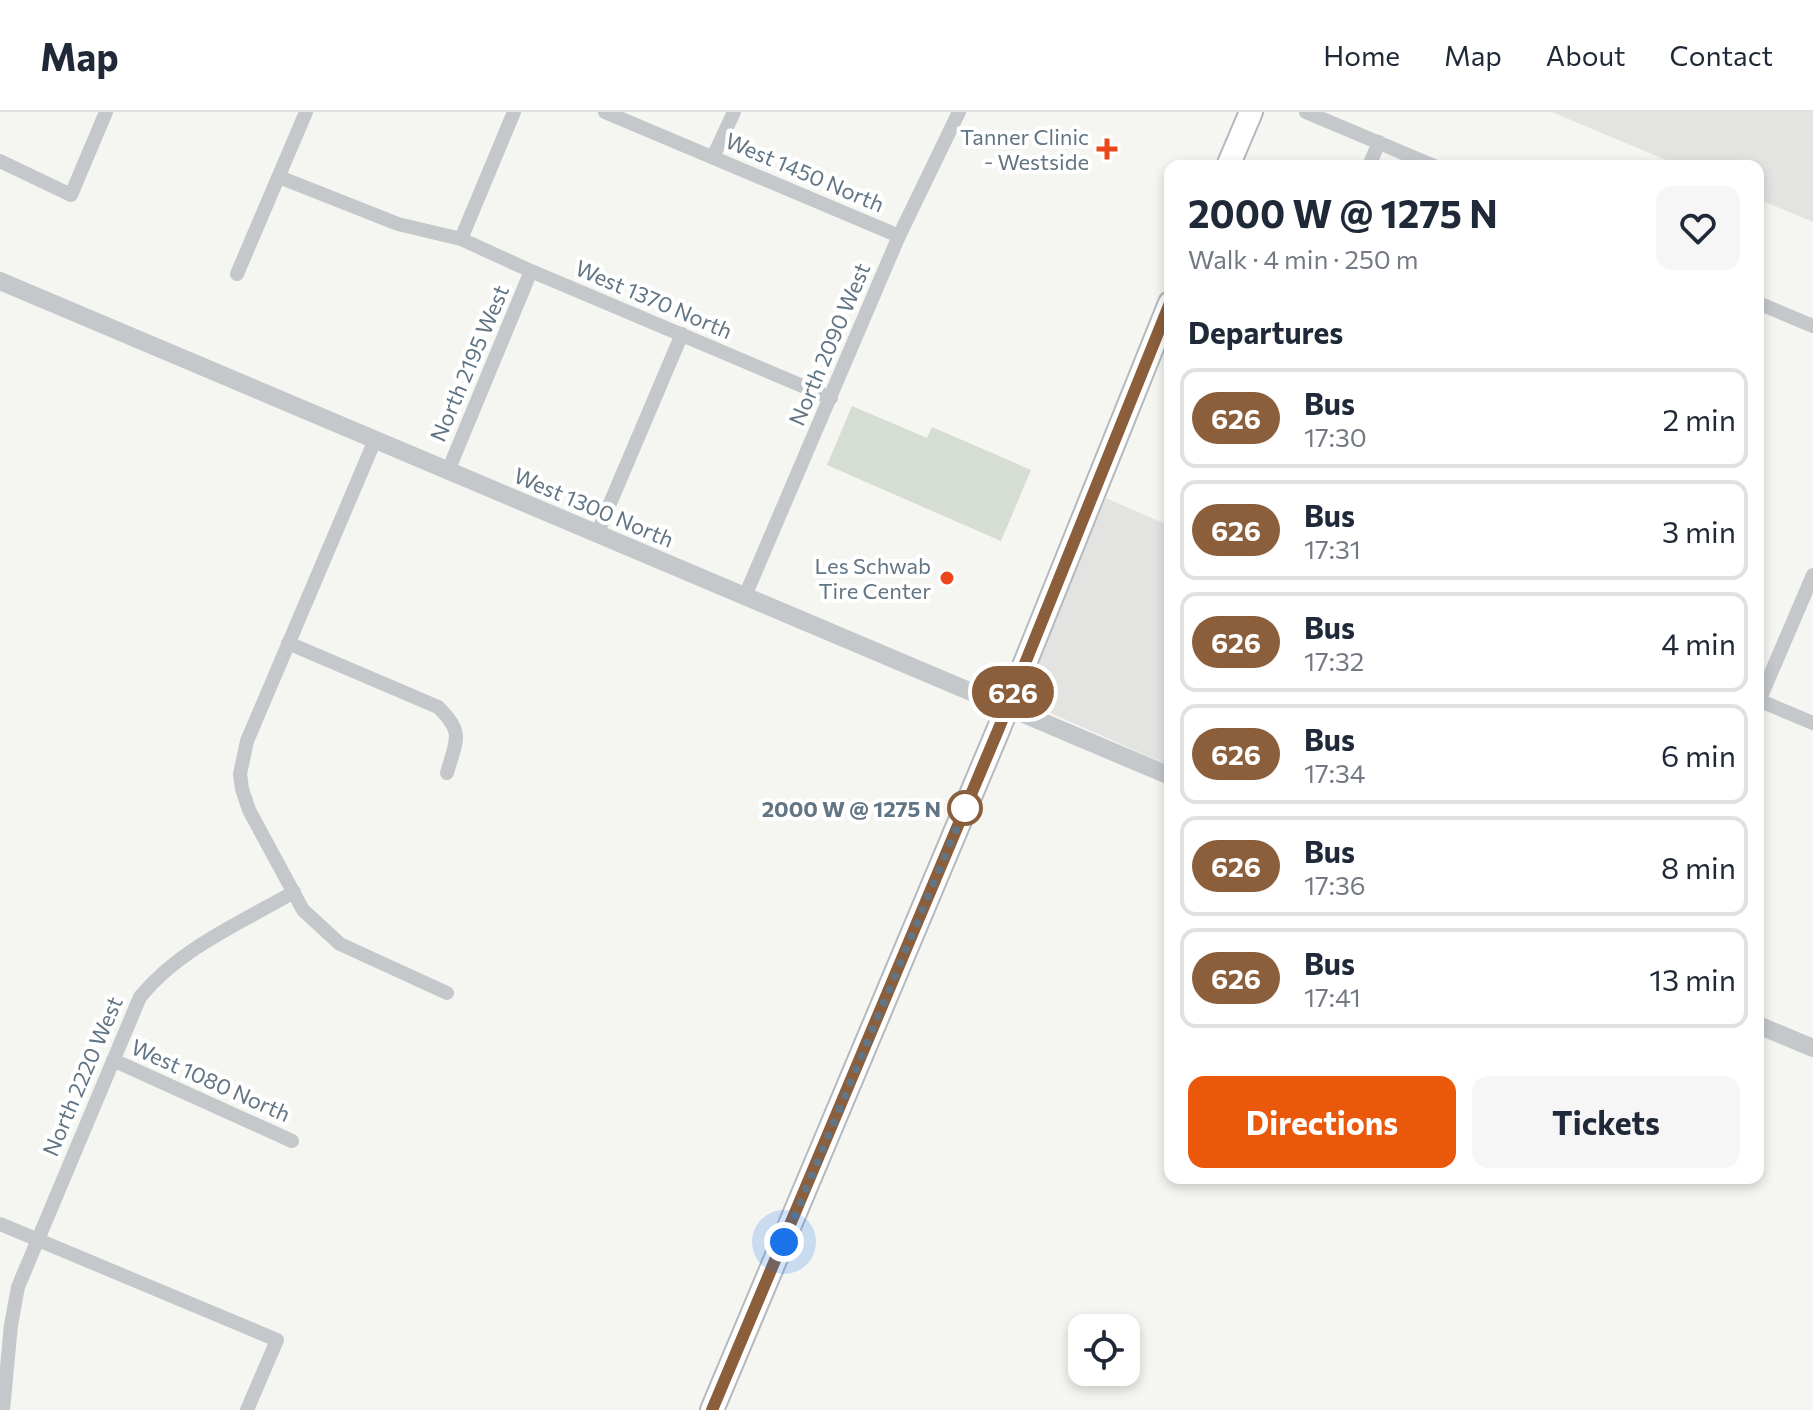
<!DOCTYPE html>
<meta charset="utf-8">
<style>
body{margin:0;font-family:Commissioner,sans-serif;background:#f6f6f7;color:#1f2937;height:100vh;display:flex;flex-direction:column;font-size:30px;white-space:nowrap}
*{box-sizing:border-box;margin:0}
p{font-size:26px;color:#747a83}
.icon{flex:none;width:44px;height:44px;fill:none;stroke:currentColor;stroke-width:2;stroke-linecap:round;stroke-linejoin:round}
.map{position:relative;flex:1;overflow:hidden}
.panel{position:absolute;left:1164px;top:48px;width:600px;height:1024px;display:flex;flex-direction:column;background:#fff;border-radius:16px;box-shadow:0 4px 12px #0003}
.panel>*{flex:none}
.badge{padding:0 16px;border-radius:26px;font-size:28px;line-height:52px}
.tools{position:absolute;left:1068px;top:1202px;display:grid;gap:16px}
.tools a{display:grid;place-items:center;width:72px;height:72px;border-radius:16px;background:#fff;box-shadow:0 4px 12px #0003;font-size:40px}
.you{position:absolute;width:40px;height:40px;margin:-20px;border:6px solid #fff;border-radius:50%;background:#1a73e8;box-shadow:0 0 0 12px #1a73e833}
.map>.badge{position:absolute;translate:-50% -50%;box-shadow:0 0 0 4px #fff}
h2{padding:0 24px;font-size:30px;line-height:72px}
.round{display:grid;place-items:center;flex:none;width:84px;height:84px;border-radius:16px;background:#f6f6f7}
.summary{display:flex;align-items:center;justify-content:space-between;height:136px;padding:0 24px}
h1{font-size:38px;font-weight:700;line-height:60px}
.action{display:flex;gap:16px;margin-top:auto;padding:16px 24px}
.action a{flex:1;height:92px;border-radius:16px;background:#ea580c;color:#fff;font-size:32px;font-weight:700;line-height:92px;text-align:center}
.action a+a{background:#f6f6f7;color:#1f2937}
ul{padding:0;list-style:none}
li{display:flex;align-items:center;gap:24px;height:100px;margin:0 16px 12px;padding:0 8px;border:4px solid #e0e1e3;border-radius:16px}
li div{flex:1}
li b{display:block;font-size:30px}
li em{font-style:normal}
li .badge{min-width:88px;font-weight:700;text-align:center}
header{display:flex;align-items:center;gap:48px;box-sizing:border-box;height:112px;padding:0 40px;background:#fff;border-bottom:2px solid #e0e1e3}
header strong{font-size:38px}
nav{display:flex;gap:44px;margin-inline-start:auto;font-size:28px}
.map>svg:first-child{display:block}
.built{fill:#e3e4e2}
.green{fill:#d6ddd2}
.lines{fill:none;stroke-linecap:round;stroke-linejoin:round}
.primary-casing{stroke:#b5b9bd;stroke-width:26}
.minor{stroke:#c4c8cb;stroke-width:14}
.tertiary{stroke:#c4c8cb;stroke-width:18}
.primary{stroke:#fff;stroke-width:22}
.line-casing{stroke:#fff;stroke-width:18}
.line{stroke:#8b5e3c;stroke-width:12}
.walk{stroke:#627584;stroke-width:8;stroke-dasharray:0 14.4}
.poi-dot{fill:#ec471a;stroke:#fff;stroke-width:3}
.stop-dot{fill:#fff;stroke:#8b5e3c;stroke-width:4}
.labels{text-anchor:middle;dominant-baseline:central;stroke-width:8;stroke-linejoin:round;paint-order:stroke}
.poi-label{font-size:22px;fill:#627584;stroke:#fff;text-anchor:end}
.street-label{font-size:22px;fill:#627584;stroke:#fff}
.stop-label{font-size:22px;font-weight:bold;fill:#627584;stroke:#fff;text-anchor:end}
</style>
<header>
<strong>Map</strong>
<nav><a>Home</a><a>Map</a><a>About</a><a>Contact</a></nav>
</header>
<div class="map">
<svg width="1813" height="1298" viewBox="0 0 1813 1298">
<rect width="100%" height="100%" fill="#f5f5f1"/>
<path class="built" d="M1552,0H1813V110L1758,87V54H1680Z
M1106,386L1170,414V654L1044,598L1032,592L1025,582L1028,567Z"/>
<path class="green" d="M852,294L927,326L932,315L1031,358L1001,429L827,353Z"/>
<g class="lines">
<g class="primary-casing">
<path id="primary" d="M1228,54L1251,0
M712,1298L999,616L1170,191"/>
</g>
<path class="minor" d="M605,0L899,124
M1306,0L1434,54
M713,45L734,0
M0,49L71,83L106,0
M1369,54L1379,30
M279,65L398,112L461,127L531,159L831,286
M461,127L514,0
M237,162L306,0
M1758,191L1813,214
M375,328L247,629L240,662L242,677L249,698L303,798L340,832L447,881
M448,359L531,159
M597,422L682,222
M745,484L899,124L959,0
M288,531L438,595C465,621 456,628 447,661
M1758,588L1813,611
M1759,589L1813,463
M113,948L292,1029
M0,1112L277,1228L247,1298
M3,1298L11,1213L18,1175L140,885C179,837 240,811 294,780"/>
<path class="tertiary" d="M0,169L1170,664
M1758,913L1813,936"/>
<use href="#primary" class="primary"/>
</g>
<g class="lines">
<g class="line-casing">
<path id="line" d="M712,1298L999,616L1170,191"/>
</g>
<use href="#line" class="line"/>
<path class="walk" d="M784,1130L965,696"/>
</g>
<g class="poi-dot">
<path d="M1103 25h8v8h8v8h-8v8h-8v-8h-8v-8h8z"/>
<circle cx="947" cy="466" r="8"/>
</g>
<circle class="stop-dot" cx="965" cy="696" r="16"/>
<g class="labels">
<g class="poi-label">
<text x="1089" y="24">Tanner Clinic<tspan x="1089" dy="25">- Westside</tspan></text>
<text x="931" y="453">Les Schwab<tspan x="931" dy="25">Tire Center</tspan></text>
</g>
<g class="street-label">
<text transform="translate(805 60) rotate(23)">West 1450 North</text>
<text transform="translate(654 187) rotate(23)">West 1370 North</text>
<text transform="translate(829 232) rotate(-67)">North 2090 West</text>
<text transform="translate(469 251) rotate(-67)">North 2195 West</text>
<text transform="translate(594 395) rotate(23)">West 1300 North</text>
<text transform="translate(82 964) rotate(-67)">North 2220 West</text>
<text transform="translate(211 968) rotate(24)">West 1080 North</text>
</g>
<g class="stop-label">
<text x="941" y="696">2000 W @ 1275 N</text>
</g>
</g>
</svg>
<div class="tools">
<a><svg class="icon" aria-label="locate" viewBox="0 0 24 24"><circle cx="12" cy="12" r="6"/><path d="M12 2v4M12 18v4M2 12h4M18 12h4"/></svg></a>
</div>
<div class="you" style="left:784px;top:1130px"></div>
<b class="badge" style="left:1013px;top:580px;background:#8b5e3c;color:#fff">626</b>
<section class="panel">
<div class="summary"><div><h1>2000 W @ 1275 N</h1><p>Walk · 4 min · 250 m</p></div><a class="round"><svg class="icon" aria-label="heart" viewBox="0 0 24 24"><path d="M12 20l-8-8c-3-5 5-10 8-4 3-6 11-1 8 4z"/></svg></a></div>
<h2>Departures</h2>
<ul>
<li><span class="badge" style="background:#8b5e3c;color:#fff">626</span><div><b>Bus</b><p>17:30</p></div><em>2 min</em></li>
<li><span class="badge" style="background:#8b5e3c;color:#fff">626</span><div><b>Bus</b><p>17:31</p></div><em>3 min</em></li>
<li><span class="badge" style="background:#8b5e3c;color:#fff">626</span><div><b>Bus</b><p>17:32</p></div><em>4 min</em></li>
<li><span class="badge" style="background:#8b5e3c;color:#fff">626</span><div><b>Bus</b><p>17:34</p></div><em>6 min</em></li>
<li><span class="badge" style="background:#8b5e3c;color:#fff">626</span><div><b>Bus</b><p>17:36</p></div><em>8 min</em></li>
<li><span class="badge" style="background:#8b5e3c;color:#fff">626</span><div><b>Bus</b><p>17:41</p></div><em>13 min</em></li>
</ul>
<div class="action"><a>Directions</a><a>Tickets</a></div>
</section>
</div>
